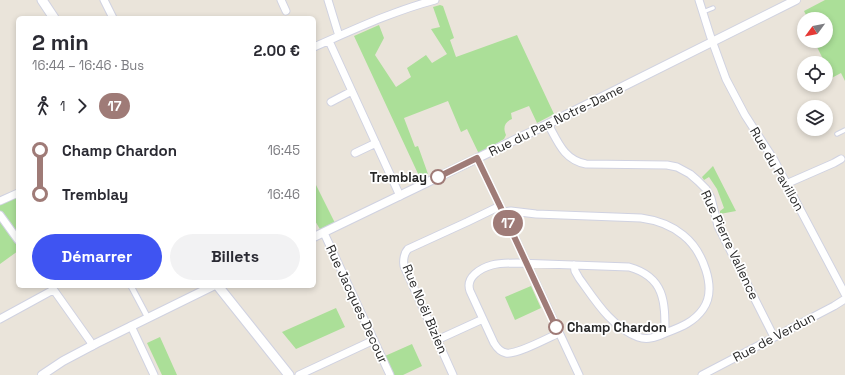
<!DOCTYPE html>
<html lang="fr">
<meta charset="utf-8">
<style>
body{margin:0;font-family:"Space Grotesk",sans-serif;background:#f2f2f3;color:#2b2b33;height:100vh;display:flex;flex-direction:column;font-size:15px;white-space:nowrap}
*{box-sizing:border-box;margin:0}
p{font-size:13px;color:#7c7c81}
.icon{flex:none;width:22px;height:22px;fill:none;stroke:currentColor;stroke-width:2;stroke-linecap:round;stroke-linejoin:round}
.map{position:relative;flex:1;overflow:hidden}
.sheet{position:absolute;left:16px;top:16px;width:300px;height:272px;display:flex;flex-direction:column;background:#fff;border-radius:6px;box-shadow:0 2px 6px #0003}
.sheet>*{flex:none}
.badge{padding:0 8px;border-radius:13px;font-size:14px;line-height:26px}
.needle{width:26px;rotate:238deg}
.buttons{position:absolute;left:797px;top:12px;display:grid;gap:8px}
.buttons a{display:grid;place-items:center;width:36px;height:36px;border-radius:50%;background:#fff;box-shadow:0 2px 6px #0003;font-size:20px}
.map>.badge{position:absolute;translate:-50% -50%;box-shadow:0 0 0 2px #fff}
.legs{display:flex;align-items:center;gap:6px;height:44px;padding:0 16px;font-size:13px}
.legs p{margin-inline-start:auto}
.head{display:flex;align-items:center;justify-content:space-between;height:68px;padding:0 16px}
h1{font-size:22px;font-weight:800;line-height:30px}
.cta{display:flex;gap:8px;margin-top:auto;padding:8px 16px}
.cta a{flex:1;height:46px;border-radius:24px;background:#3f54f2;color:#fff;font-size:16px;font-weight:800;line-height:46px;text-align:center}
.cta a+a{background:#f2f2f3;color:#2b2b33}
ul{padding:0 16px;list-style:none}
li{display:flex;align-items:center;gap:14px;height:44px;font-size:15px}
li i{display:grid;place-items:center;width:6px;height:100%;margin:0 5px;background:currentColor}
li i::after{content:'';width:10px;height:10px;margin:-5px;border:3px solid;border-radius:50%;background:#fff}
li p{margin-inline-start:auto}
li:first-child i{background:linear-gradient(#0000 50%,currentColor 0)}
li:last-child i{background:linear-gradient(currentColor 50%,#0000 0)}
.map>svg:first-child{display:block}
.green{fill:#abdf98}
.lines{fill:none;stroke-linecap:round;stroke-linejoin:round}
.service-casing{stroke:#d0d2e1;stroke-width:5.5}
.pedestrian-casing{stroke:#d0d2e1;stroke-width:7}
.minor-casing{stroke:#d0d2e1;stroke-width:9}
.tertiary-casing{stroke:#d0d2e1;stroke-width:10}
.secondary-casing{stroke:#d0d2e1;stroke-width:11}
.service{stroke:#fff;stroke-width:3.5}
.pedestrian{stroke:#fff;stroke-width:5}
.minor{stroke:#fff;stroke-width:7}
.tertiary{stroke:#fff;stroke-width:8}
.secondary{stroke:#fff;stroke-width:9}
.line-1-casing{stroke:#fff;stroke-width:9}
.line-1{stroke:#9f7b77;stroke-width:6}
.stop-1-dot{fill:#fff;stroke:#9f7b77;stroke-width:2}
.labels{text-anchor:middle;dominant-baseline:central;stroke-width:3.5;stroke-linejoin:round;paint-order:stroke}
.street-label{font-size:13px;fill:#282828;stroke:#fff}
.stop-label{font-size:13px;font-weight:bold;fill:#282828;stroke:#fff;text-anchor:end}
</style>
<div class="map">
<svg width="845" height="375" viewBox="0 0 845 375">
<rect width="100%" height="100%" fill="#eae4da"/>
<path class="green" d="M825,0H845V81L841,73L826,81V63H825L814,41H826V19H808L804,11Z
M440,5L443,6L454,38L450,40L456,57L517,35L554,114L537,123L529,106L511,113L512,119C504,122 503,128 506,135L504,139L479,154L467,129L461,132L448,101L404,118L415,147L418,146L428,174L420,178L354,36L379,25L384,38L375,55L396,87L411,77L407,68L426,55L432,63L447,54L431,29L440,27L433,7Z
M713,166L736,211L720,214V211L724,208L717,189L709,177L704,180L702,177Z
M314,181L335,223L321,231L314,219Z
M18,196V251L0,264V205Z
M531,286L541,308L515,320L505,297Z
M336,308L345,327L296,349L282,332Z
M160,337L177,375H162L147,343Z
M412,344L422,366L403,375H394L385,356Z"/>
<g class="lines">
<g class="service-casing">
<path id="service" d="M703,12L713,8
M837,134L845,130"/>
</g>
<g class="pedestrian-casing">
<path id="pedestrian" d="M131,286L148,318"/>
</g>
<g class="minor-casing">
<path id="minor" d="M104,0L113,18
M281,0L286,11
M328,0L339,36
M699,0L710,35L726,79L745,115L774,160L845,294
M329,41L400,196
M314,47C353,30 393,11 435,0
M331,102L352,91
M548,124C558,142 564,160 586,164L667,165L677,167L690,174L698,181L706,189L711,198L718,226L774,337
M355,153L376,143
M477,158L500,206L579,375
M786,184L834,163L841,159
M0,201L18,193
M503,212L511,211L536,214L641,218C656,220 672,226 683,235C702,250 718,288 703,309C694,322 681,327 668,332C658,336 649,341 638,337C611,327 595,300 579,278L575,271L574,265
M0,215L18,240
M324,233L390,375
M51,286L90,341L92,346
M0,319L53,290
M131,326L154,375
M559,333C548,338 516,355 506,353C500,352 497,348 494,343L470,291C465,277 481,268 492,265C500,263 509,263 517,263L629,267C665,277 665,302 665,333
M437,340L483,319
M299,375L374,340
M453,375L404,266C403,261 404,253 408,249L467,222L500,206
M702,375L834,306L845,299"/>
</g>
<g class="tertiary-casing">
<path id="tertiary" d="M314,237L548,124L796,0
M42,375L63,361L97,343L213,286"/>
</g>
<g class="secondary-casing">
<path id="secondary" d="M42,0L54,18
M218,286L289,375"/>
</g>
<use href="#service" class="service"/>
<use href="#pedestrian" class="pedestrian"/>
<use href="#minor" class="minor"/>
<use href="#tertiary" class="tertiary"/>
<use href="#secondary" class="secondary"/>
</g>
<g class="lines">
<g class="line-1-casing">
<path id="line-1" d="M438,177L477,158L500,206L556,327"/>
</g>
<use href="#line-1" class="line-1"/>
</g>
<g class="stop-1-dot">
<circle cx="438" cy="177" r="7"/>
<circle cx="556" cy="327" r="7"/>
</g>
<g class="labels">
<g class="street-label">
<text transform="translate(556 120) rotate(-26)">Rue du Pas Notre-Dame</text>
<text transform="translate(777 169) rotate(60)">Rue du Pavillon</text>
<text transform="translate(730 245) rotate(65)">Rue Pierre Vallence</text>
<text transform="translate(357 304) rotate(65)">Rue Jacques Decour</text>
<text transform="translate(425 309) rotate(67)">Rue Noël Bizien</text>
<text transform="translate(774 337) rotate(-28)">Rue de Verdun</text>
</g>
<g class="stop-label">
<text x="427" y="177">Tremblay</text>
<text x="567" y="327" text-anchor="start">Champ Chardon</text>
</g>
</g>
</svg>
<div class="buttons">
<a><svg class="needle" viewBox="-14 -14 28 28"><path d="M0-13l5 13h-10z" fill="#e53935"/><path d="M0 13l5-13h-10z" fill="#7c7c81"/></svg></a>
<a><svg class="icon" aria-label="locate" viewBox="0 0 24 24"><circle cx="12" cy="12" r="6"/><path d="M12 2v4M12 18v4M2 12h4M18 12h4"/></svg></a>
<a><svg class="icon" aria-label="layers" viewBox="0 0 24 24"><path d="M12 4l9 5-9 5-9-5zM3 14l9 5 9-5"/></svg></a>
</div>
<b class="badge" style="left:508px;top:223px;background:#9f7b77;color:#fff">17</b>
<section class="sheet">
<div class="head"><div><h1>2 min</h1><p>16:44 – 16:46 · Bus</p></div><b>2.00 €</b></div>
<div class="legs"><svg class="icon" aria-label="walk" viewBox="0 0 24 24"><circle cx="13" cy="4" r="2"/><path d="M13 8l-2 6 4 7M11 14l-3 7M7 12l3-4h3l4 4"/></svg>1<svg class="icon" aria-label="forward" viewBox="0 0 24 24"><path d="M9 5l7 7-7 7"/></svg><b class="badge" style="background:#9f7b77;color:#fff">17</b></div>
<ul>
<li><i style="color:#9f7b77"></i><b>Champ Chardon</b><p>16:45</p></li>
<li><i style="color:#9f7b77"></i><b>Tremblay</b><p>16:46</p></li>
</ul>
<div class="cta"><a>Démarrer</a><a>Billets</a></div>
</section>
</div>
